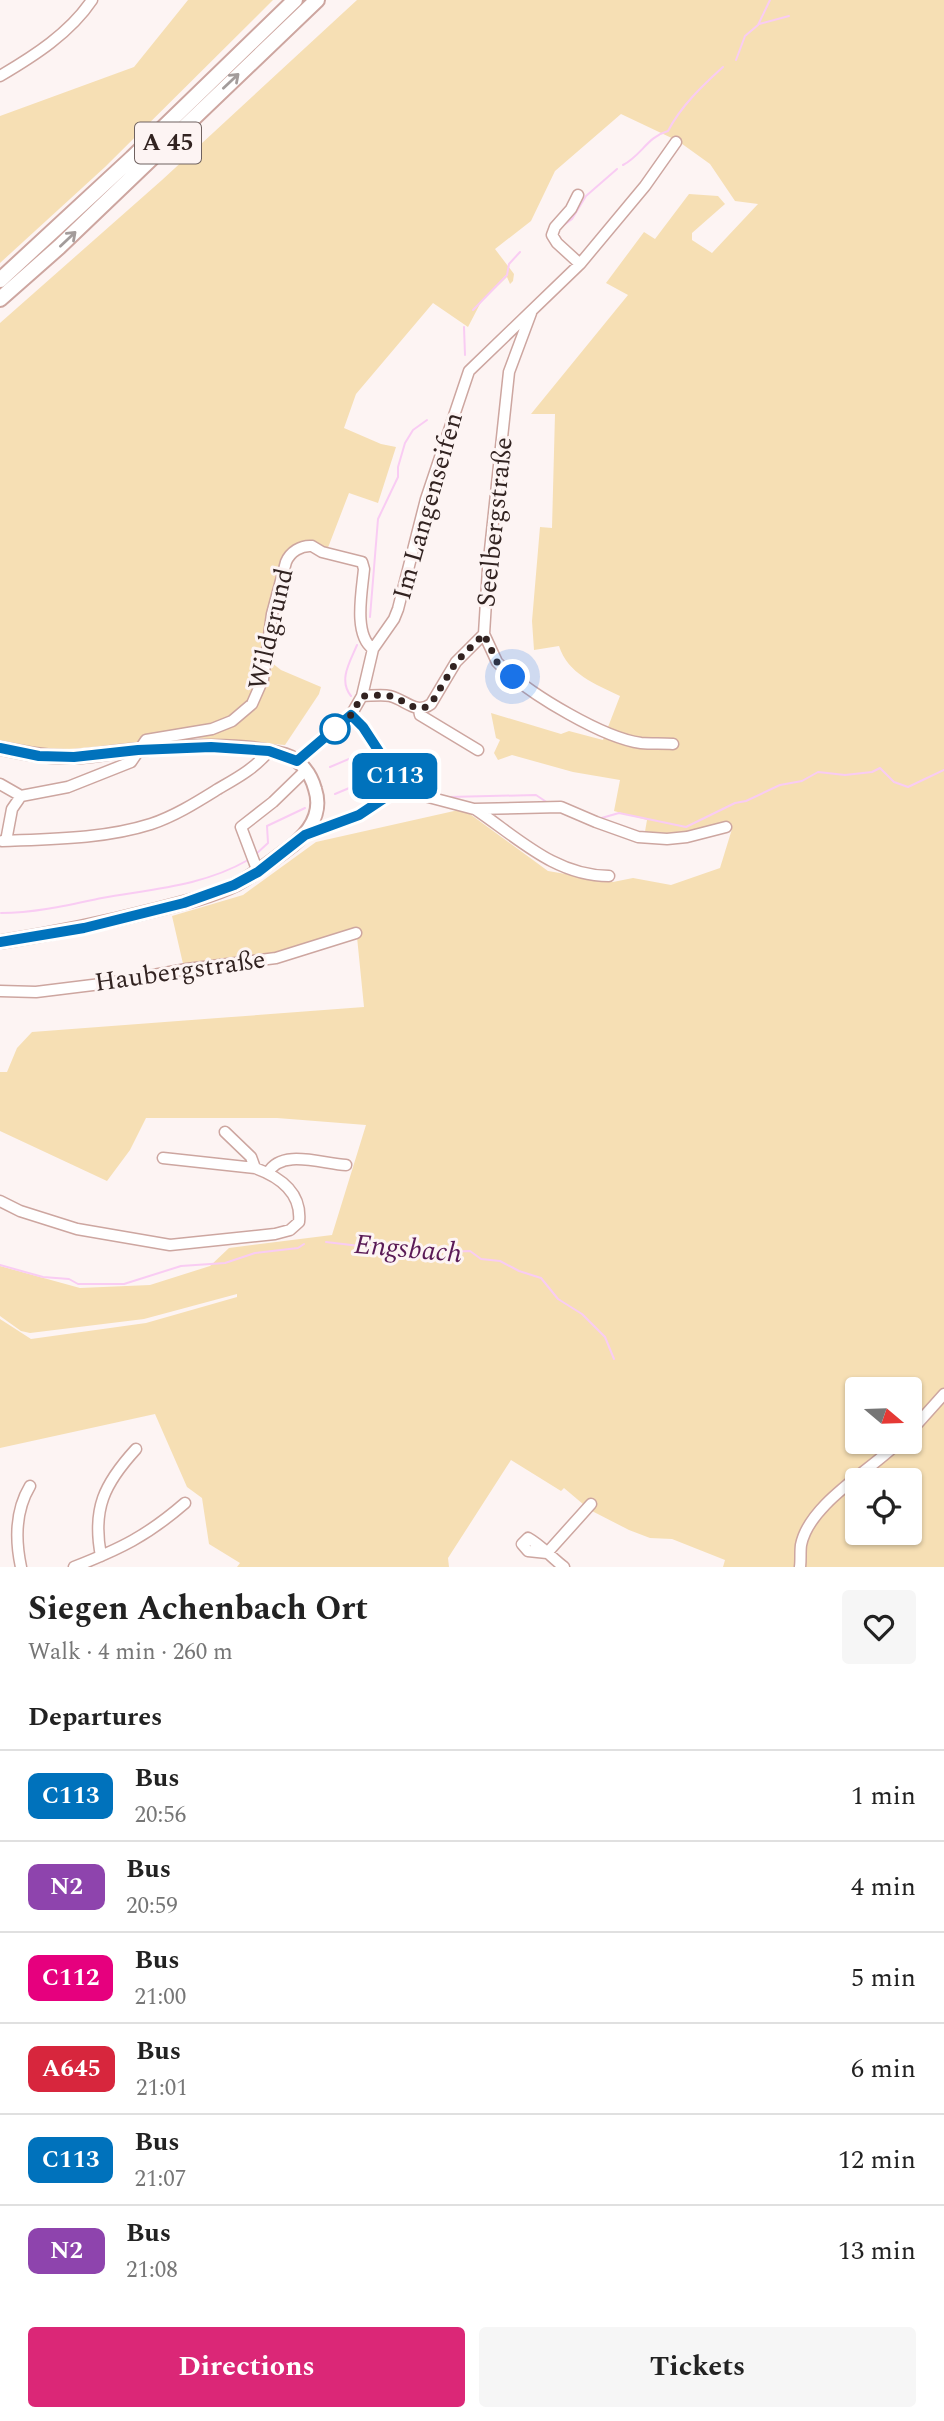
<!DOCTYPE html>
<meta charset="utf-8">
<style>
body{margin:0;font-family:Spectral,serif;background:#f6f6f6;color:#222;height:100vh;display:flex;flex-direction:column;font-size:26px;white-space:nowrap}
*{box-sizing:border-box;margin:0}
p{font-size:23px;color:#767676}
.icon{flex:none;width:38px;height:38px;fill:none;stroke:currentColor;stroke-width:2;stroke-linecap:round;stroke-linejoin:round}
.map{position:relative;height:1567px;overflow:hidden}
.panel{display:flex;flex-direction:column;background:#fff;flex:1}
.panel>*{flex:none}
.badge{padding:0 14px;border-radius:10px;font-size:24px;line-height:46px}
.needle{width:46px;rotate:109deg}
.fabs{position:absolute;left:845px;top:1377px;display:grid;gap:14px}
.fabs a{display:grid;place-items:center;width:77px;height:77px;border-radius:7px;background:#fff;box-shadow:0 2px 5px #0004;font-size:35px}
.you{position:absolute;width:35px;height:35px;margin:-18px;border:5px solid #fff;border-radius:50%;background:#1a73e8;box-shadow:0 0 0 10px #1a73e833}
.map>.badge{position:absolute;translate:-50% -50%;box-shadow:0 0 0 4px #fff}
h2{padding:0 28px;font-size:26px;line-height:63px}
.round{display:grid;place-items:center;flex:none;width:74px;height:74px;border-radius:7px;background:#f6f6f6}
.summary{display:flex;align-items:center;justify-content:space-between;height:119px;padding:0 28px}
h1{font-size:33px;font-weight:700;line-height:52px}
.button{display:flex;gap:14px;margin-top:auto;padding:14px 28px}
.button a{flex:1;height:80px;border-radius:7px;background:#db2777;color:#fff;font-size:28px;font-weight:700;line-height:80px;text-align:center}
.button a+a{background:#f6f6f6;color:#222}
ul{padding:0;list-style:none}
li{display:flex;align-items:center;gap:21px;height:91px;padding:0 28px;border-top:2px solid #e0e0e0}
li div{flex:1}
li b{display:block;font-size:26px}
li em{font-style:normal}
li .badge{min-width:77px;font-weight:700;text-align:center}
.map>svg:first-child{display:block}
.green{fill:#f6dfb4;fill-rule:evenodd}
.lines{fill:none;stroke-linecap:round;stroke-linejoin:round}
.stream{stroke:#f9ccf3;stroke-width:2}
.minor-casing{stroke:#cda6a0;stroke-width:13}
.major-casing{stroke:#cda6a0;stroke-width:16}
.highway-casing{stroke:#cda6a0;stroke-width:18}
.minor{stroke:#fff;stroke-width:10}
.major{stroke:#fff;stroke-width:12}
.highway{stroke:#fff;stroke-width:14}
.oneway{stroke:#a39c9b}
.line-casing{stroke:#fff;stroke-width:16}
.line{stroke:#0072bc;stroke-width:10}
.walk{stroke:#322321;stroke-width:7;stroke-dasharray:0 12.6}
.stop-dot{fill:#fff;stroke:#0072bc;stroke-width:3.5}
.labels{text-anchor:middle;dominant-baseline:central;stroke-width:6;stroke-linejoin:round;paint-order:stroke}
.shield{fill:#fdf4f3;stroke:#6f6260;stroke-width:2}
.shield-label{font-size:24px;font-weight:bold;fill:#322321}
.street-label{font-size:26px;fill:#322321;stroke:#fdf4f3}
.water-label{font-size:28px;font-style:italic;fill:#5a1a56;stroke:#fdf4f3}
</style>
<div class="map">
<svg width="944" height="1567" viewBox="0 0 944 1567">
<rect width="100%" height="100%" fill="#fdf4f3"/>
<path class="green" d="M188,0H273L105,167L0,263V116L134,67Z
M357,0H944V1567H723L725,1560L672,1539L650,1538L629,1530L590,1510L564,1488L561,1491L511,1460L448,1558L449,1567H237L240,1563L209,1544L202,1498L187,1487L155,1414L0,1448V1319L31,1339L146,1323L237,1297V1294L144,1319L30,1333L21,1331L0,1316V1266L80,1288L150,1285L210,1266L229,1248L332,1235L366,1125L277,1118H146L130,1150L107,1181L0,1131V1072H7L17,1048L32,1032L364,1007L357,937L268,960L184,968L172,916L243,895L316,842L463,809L548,871L613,882L633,878L671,885L720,868L732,829L677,844L643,843L647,820L614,811L620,780L573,772L512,755L498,760L494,753L500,740L496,738L491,713L561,734L569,731L603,740L620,696C595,684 568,674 559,646L534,650L532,621L540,527L552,528L555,414H531L628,295L606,283L644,232L655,239L689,194L718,196L725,204L692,233V240L712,253L758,204L735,201L710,164L678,141L621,114L555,171L531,221L495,249L514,274L513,281L510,284L507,277L481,302L468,327L433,303L356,394L344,428L381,444L396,447L378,503L349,493L324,558L306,550L291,559L267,659L281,670L321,687L319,694L285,745L197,738L34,752L0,742V323L162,180ZM858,1390H910V1442H858ZM858,1480H910V1533H858Z"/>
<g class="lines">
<path class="stream" d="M759,24L789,16
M736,60L745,36L758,25L770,0
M623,165C642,155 647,137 668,131C681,106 702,86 723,67
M560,228L572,219L586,196L617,169
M473,310L507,275L509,264L520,252
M464,327L465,355
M370,617L378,519L398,477V467L405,443L413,430L427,420
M351,696C338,680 350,662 357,645
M330,767L363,753
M335,794L380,775L393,781
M448,797L536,795L548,803
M568,815L579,819
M598,819L619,813L686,827L735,803L746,801L780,785L802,781L818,772L845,775L872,772L880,768L894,782L908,787L944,770
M255,855L268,843L267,826L305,808
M1,913C34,913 69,905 102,898C152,889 203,886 248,860
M326,1242L419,1253L470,1251L481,1259L500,1261L519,1271L541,1278L558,1299L582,1314L605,1337L614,1359
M0,1265L43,1277L69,1279L78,1284H124L181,1266L225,1263L255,1253L298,1248L304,1244"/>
<g class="minor-casing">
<path id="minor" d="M0,76C34,56 70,33 92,0
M578,195L571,209L555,227L552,235L557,243L580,264
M531,313L509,372L488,569L484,634L497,662L504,669C532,695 603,738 641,743C652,744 663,743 673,744
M362,696C370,696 382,694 390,696C406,700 416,715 431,704L456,662L484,634
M419,710L420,715L478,750
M351,715L364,727L397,779L398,789
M297,761L351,715L362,696L373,649L394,619L398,609L426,499L469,371L580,264L645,186L676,142
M0,784L21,796
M398,789L474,809L561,807L596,822L638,837L667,839L687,837L726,827
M475,809C517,837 555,876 609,876
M305,835L359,815L398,789
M2,841C51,839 104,839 151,824C175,816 197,802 218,789C237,778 254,769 269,751
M6,841L12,809L21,796L68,787L131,762L146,740L212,729L232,721L252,704L263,679L272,614L286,562C290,552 301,545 312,546L322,552L362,562L364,569C362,591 353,635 373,649
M258,872L241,827L273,802L306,770
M0,991L36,992L109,983L187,969L276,958L356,933
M225,1132L251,1157L255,1168
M268,1173C281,1148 323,1164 346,1165
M0,1201L20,1211L77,1229L170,1245L275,1234L290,1230L299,1222C302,1193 280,1177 255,1168L163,1158
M910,1432L944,1394
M101,1556C92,1509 104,1484 136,1449
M21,1567C15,1539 15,1511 30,1486
M74,1567C120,1549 147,1536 185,1503
M564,1567C552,1558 541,1545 528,1538L522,1544L528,1551L547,1553L591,1504
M800,1567C801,1560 800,1552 801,1545C809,1504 871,1470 899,1442"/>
</g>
<g class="major-casing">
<path id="major" d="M0,748C24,753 49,758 74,757C95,756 116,751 137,750C179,746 245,743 285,755C301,760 311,774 315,789C324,816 305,837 285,851C269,863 254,875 237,884C210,897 179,904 151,911C101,924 51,934 0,942"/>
</g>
<g class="highway-casing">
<path id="highway" d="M0,280L132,158L295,0
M0,299L59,247L317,0"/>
</g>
<use href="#minor" class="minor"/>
<use href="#major" class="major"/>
<use href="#highway" class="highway"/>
</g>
<defs><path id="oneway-shaft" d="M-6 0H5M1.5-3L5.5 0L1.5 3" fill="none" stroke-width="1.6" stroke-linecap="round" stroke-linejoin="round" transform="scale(1.75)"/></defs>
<g class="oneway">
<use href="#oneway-shaft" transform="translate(231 81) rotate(-43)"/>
<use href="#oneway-shaft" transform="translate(68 239) rotate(-43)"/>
</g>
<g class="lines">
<g class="line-casing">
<path id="line" d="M0,748L39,756L74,757L138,750L211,747L269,751L297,761L351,715L363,727L397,779L398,789L359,815L305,835L258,872L234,885L184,903L84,928L0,942"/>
</g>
<use href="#line" class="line"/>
<path class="walk" d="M335,729L333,730L351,715L362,696C370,696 382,694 390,696C406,700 416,715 431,704L456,662L484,634L497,662L513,677"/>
</g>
<circle class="stop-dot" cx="335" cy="729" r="14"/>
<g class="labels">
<rect class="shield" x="135" y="122.5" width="66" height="41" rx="5"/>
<g class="shield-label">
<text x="168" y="143">A 45</text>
</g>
<g class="street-label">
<text transform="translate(428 506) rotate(-74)">Im Langenseifen</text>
<text transform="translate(495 522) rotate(-84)">Seelbergstraße</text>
<text transform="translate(271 629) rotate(-77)">Wildgrund</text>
<text transform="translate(180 971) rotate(-8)">Haubergstraße</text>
</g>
<g class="water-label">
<text transform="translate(408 1249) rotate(5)">Engsbach</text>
</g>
</g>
</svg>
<div class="fabs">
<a><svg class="needle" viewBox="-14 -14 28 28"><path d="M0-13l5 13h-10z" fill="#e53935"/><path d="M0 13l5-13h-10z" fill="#767676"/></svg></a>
<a><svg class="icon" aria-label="locate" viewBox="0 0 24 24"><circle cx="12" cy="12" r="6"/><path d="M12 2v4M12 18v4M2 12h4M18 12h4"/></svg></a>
</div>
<div class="you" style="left:513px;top:677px"></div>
<b class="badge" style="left:395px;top:776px;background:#0072bc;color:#fff">C113</b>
</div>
<section class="panel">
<div class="summary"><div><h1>Siegen Achenbach Ort</h1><p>Walk · 4 min · 260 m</p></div><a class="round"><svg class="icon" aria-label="heart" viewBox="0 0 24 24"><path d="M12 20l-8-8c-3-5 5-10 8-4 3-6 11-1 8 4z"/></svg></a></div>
<h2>Departures</h2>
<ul>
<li><span class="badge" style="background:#0072bc;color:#fff">C113</span><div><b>Bus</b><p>20:56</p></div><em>1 min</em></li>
<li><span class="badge" style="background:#8e44ad;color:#fff">N2</span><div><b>Bus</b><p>20:59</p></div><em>4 min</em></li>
<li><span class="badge" style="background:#e6007e;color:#fff">C112</span><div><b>Bus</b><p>21:00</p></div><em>5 min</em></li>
<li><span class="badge" style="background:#d7263d;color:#fff">A645</span><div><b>Bus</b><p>21:01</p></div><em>6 min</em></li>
<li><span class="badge" style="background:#0072bc;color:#fff">C113</span><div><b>Bus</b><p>21:07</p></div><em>12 min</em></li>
<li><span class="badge" style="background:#8e44ad;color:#fff">N2</span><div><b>Bus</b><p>21:08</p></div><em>13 min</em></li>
</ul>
<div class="button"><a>Directions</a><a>Tickets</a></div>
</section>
